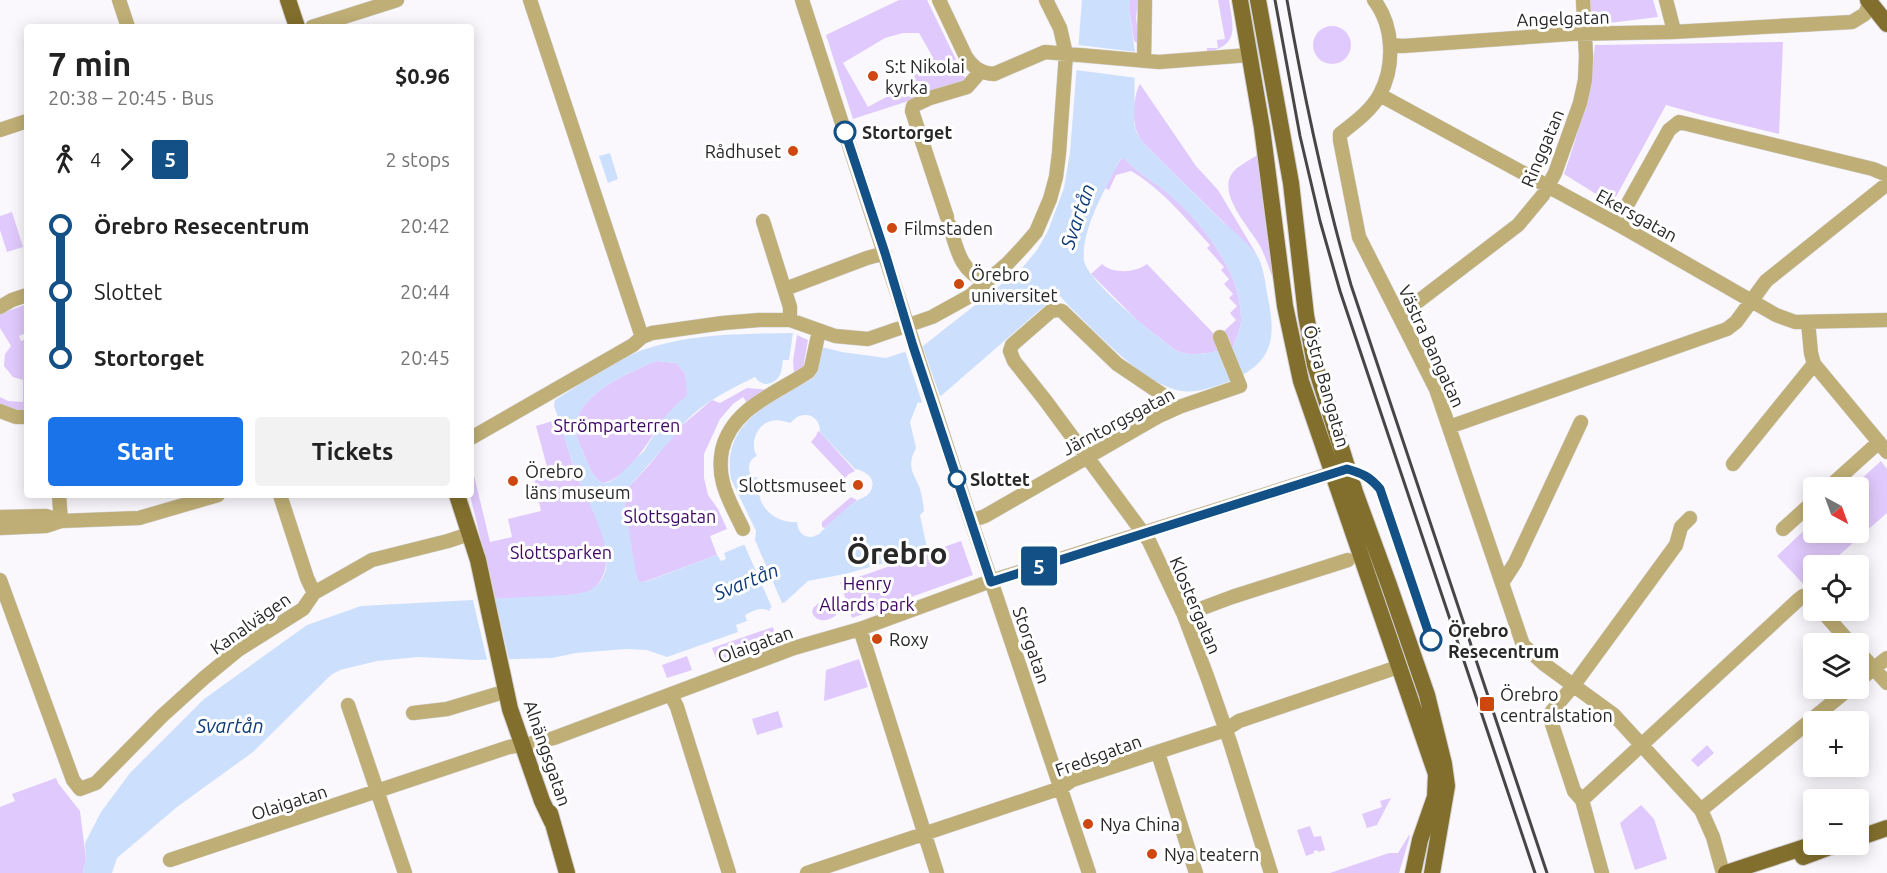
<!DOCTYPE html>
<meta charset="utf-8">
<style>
body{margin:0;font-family:Ubuntu,sans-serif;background:#f2f2f2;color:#222;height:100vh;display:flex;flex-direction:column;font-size:22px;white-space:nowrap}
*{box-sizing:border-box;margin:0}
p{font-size:20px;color:#767676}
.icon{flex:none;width:33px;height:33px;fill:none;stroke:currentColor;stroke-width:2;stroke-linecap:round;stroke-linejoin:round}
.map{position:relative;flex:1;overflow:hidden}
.panel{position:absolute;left:24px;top:24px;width:450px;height:474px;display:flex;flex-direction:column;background:#fff;border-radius:6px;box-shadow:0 3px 15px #0003}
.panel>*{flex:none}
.badge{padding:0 12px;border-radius:4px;font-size:21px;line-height:39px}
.needle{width:39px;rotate:139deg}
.controls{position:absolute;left:1803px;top:477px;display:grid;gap:12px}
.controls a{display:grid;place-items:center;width:66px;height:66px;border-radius:6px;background:#fff;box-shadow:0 3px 15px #0003;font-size:30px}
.map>.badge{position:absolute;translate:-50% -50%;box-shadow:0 0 0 3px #fff}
.legs{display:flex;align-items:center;gap:9px;height:66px;padding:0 24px;font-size:20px}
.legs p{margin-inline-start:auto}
.overview{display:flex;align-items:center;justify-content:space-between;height:102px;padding:0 24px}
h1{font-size:33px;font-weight:700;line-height:45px}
.primary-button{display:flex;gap:12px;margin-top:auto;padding:12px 24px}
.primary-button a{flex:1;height:69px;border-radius:6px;background:#1a73e8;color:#fff;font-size:24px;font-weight:700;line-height:69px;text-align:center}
.primary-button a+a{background:#f2f2f2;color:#222}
ul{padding:0 24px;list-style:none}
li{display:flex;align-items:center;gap:21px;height:66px;font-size:22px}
li i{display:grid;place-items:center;width:9px;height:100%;margin:0 8px;background:currentColor}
li i::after{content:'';width:15px;height:15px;margin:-8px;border:4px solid;border-radius:50%;background:#fff}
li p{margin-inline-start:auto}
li:first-child i{background:linear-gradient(#0000 50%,currentColor 0)}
li:last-child i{background:linear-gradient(currentColor 50%,#0000 0)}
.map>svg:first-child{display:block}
.green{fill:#e0c9fc;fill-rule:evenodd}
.water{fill:#cce0fd;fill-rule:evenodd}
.pier{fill:#faf8fc}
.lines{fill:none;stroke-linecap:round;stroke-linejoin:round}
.minor-casing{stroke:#d4d3d6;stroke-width:15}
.major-casing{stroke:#d4d3d6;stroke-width:18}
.minor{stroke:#bfae75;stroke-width:14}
.major{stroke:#826f2d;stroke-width:16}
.rail{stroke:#474647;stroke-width:3}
.line-1-casing{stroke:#fff;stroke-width:14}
.line-1{stroke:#135086;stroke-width:9}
.poi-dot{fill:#ce4711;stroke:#fff;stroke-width:2}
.stop-1-dot{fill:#fff;stroke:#135086;stroke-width:3}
.labels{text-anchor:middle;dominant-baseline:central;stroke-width:6;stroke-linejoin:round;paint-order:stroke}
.street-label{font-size:18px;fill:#292829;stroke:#fff}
.poi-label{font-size:18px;fill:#292829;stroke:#fff;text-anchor:start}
.stop-label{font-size:18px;font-weight:bold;fill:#292829;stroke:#fff;text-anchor:start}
.park-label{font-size:18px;fill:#3e0764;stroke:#fff}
.water-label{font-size:20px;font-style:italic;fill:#0e3c79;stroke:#fff}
.town-label{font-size:30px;font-weight:bold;fill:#292829;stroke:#fff}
</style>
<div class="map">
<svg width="1887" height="873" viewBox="0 0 1887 873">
<rect width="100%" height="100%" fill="#faf8fc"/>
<path class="green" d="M899,0H927L967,82L853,119L826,35ZM903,33H919L931,54C911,84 898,91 868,107L843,63L885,38Z
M1130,0H1138L1136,18L1140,45L1134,41L1129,9Z
M1218,0H1229C1233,27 1240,45 1207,52V48H1218L1217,40L1225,39Z
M1588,0H1653L1658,17L1593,25Z
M1313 45a19 19 0 1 1 38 0a19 19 0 1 1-38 0Z
M1783,42L1779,134L1705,116L1666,105L1612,204L1564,174C1579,132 1591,89 1595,45Z
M1140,84L1196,166L1218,190L1257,255L1145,145C1142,141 1139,137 1137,132C1132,120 1133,96 1140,84Z
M1261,153L1274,281C1269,269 1266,257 1260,246C1250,228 1219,196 1231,175C1236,166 1252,159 1261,153Z
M1124,158C1138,174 1158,184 1174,198C1206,228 1242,275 1241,320C1241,329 1236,338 1233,347L1231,349C1211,351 1195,359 1175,350L1139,322L1091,274L1102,264C1113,274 1135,273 1147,264L1215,335L1224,331L1236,320L1230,313L1237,306L1229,298L1233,294L1224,284L1229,279L1221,270L1224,267L1207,248L1210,245C1185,218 1162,189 1131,171L1116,175L1109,190L1105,188L1120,160Z
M12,212L23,247L7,252L0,230V216Z
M27,304V336L26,333L19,336L21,341L27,339V412L0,405V397L8,401L23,402V380L13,377L4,366L5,354L11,346L0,328V314Z
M797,335L808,340L803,369L794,373L793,361Z
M656,361L676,363L685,373L688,395C680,403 671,410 664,419C650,438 628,480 602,483C591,476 588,464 583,452C579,444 575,434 576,425C579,393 630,372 656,361Z
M747,388L769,390L747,403L743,397L733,404L720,419L704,454V478L708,495L718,509L727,529L710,536L717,555L644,582H639L637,579C632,552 622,517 626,490L650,464L680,427L712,400L720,403Z
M559,419C565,438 570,457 577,476C585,495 598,516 604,535C609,553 608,580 591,590C576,599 515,598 495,599L470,495L471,463L490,542L512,537L508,519L541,511L534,479L549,474L536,426Z
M818,431L820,432L855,471L849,474L845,478L811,442L816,436Z
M1881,461L1887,469V513L1828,565L1814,566L1813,578L1805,586L1777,556L1813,522L1814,532H1858V488L1852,487Z
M851,497L857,500L825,528L822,527V522Z
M961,541L973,575L852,618L840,582L850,580Z
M820,602C829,601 839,605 836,615C828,622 816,623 812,612L813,608Z
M773,627L777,641L717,661L712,648Z
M687,656L692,670L667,678L662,665Z
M859,659L868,687L824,701L826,670Z
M778,711L783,727L757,735L752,719Z
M1707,745L1714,753L1698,767L1691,760Z
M56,778L58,783L80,811L86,859L83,873H0V807L15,801L12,794Z
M1391,798L1377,825L1367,828L1362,814L1382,807L1380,801Z
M1641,805L1654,819L1667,859L1635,870L1620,823Z
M1310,826L1314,837L1321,836L1325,850L1318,852L1317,850L1314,851V853L1306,856L1297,830Z
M1409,835L1410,836L1399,873H1330L1389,853H1398Z"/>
<path class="water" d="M1082,0H1130L1129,9L1135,52L1134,124L1137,133L1145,145C1171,171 1197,196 1223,222C1234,232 1247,242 1256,254C1263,263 1265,281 1267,293C1277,340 1274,364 1225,383C1211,388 1196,393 1181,391C1147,384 1116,351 1092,329C1082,318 1070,308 1060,296H1056L941,396L920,403L918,402L910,422L916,448C907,465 912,471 919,486C922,494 923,503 924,511L920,515L927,548L881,564L845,574L808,581L785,602L770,608V611C761,606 752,611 745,615L747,621L736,625L738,632L667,657L647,650L626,649L576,653L552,658L475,660L418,657L377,661L340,670L331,675L253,752L177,807L117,858L112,873H83L86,859L85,843L101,812L130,773L204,699L307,625L361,606L565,595C574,594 584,594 592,589C627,567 589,507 579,480C569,455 563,430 554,406L555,400C579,385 610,364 635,353C685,333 740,334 793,333L789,360H783C782,365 782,370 780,375C773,386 762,387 755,377C726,391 692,408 674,436L626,490L625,506L637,579L639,582H645L717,555L721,561L726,559L724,553L755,540L756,531L731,479C721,421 772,403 813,378L818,370L822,347L842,352L886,358L923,346L1022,268L1037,250L1048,231L1064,188L1070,152ZM1124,158C1138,174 1158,184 1174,199C1206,228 1242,275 1241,320C1241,329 1236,338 1233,347L1230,349C1211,351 1195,359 1175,350C1157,336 1086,281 1084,260C1081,229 1106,188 1120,160ZM656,361L676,363L685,373L687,395L673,408L665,417L644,451L616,478L609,482L602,483C591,476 588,464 583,452C579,444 575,434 576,425C579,393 630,372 656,361ZM803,415C814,414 820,421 820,432L855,469C866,471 878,479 870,492C866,498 860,498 855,502C842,511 830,523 819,534L812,537C802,537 798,531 797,522C774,524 752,503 761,480L751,475C747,468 749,459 757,456C749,444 757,424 771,421C778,419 784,421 790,423L797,417Z
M610,153L618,179L608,183L599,156Z"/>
<path class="pier" d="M1078,45L1136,52L1137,78L1076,70Z
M922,345L941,399L923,405L905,351Z
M755,540L782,603L773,610L744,544Z
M495,599L509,659L487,660L473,600Z"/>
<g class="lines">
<g class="minor-casing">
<path id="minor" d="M119,0L128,27
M530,0L642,337
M802,0L971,521L1089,873
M939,0L966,57C974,68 980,73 994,74L1045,52L1159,62L1249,55
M1374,0C1394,26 1395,66 1380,94C1372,110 1354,123 1340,134V140L1359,237L1436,389L1523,645L1544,664L1614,715L1701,810L1713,837L1723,873
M1666,0L1673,27V32
M312,27L397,0
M1391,45L1403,46L1570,34L1673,32L1852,22L1865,14L1870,2
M1144,61L1145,0
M1380,95L1619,225L1776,315L1795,322L1887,320
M0,130L27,121
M947,217L912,111L913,106L930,98L967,87L980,72
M763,221L790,307V320
M949,224C957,248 959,270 985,281
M1619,225L1626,207L1669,130L1679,122L1873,169L1887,175
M785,289L867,258L885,253
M0,307L12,300L27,295
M1399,316L1518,225L1543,195L1555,173L1580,103L1585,80L1586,56L1583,0
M1808,322L1811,353L1814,364L1887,452
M1172,409L1166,397L1117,364L1062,311L1057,310L1051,311L1012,345L1010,351L1014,361L1045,400L1149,541L1184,615L1208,679L1230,742L1271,873
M0,411L16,417H27
M1449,427L1727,329L1736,322L1766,281L1887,184
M471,438L633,345L642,337L652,333L723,323L759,320H790L835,336L868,339L932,317L970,296L1008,263L1023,247L1036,232L1050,199L1056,177L1059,153L1066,54L1060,28L1046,0
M1733,464L1814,364
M1828,488L1879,442
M59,495L61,521
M280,495L307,578L314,593
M0,517L46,516L61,521
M971,521L985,516L1159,416L1179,407L1240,386L1220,337
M0,528L46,526L61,521L139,518L218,495
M743,529C736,514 727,499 723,483C720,472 720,461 722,450C732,408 775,394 808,372L811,368L819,331
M1783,529L1814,501
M0,580L73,780L80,789L96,783L162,716L204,678L238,650L303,609L314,593L372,560L448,541L469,534
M1502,583L1515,563L1581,422
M1821,610L1851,644
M1184,615L1232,597L1348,560
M860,629L937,873
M1858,651L1887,683
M1858,681L1887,658
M671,695L677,707L729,873
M348,705L405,873
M413,713L447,709L507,691
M532,743L554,738L794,648L860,629L991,581L1333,473
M1158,753L1196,873
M1582,800L1798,600L1803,596L1810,598L1814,602
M1701,810L1850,688
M170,860L509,747L522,745
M807,873L1061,788L1072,780L1225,730L1239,721L1398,667
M1602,873L1582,800L1574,791L1550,718L1552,711L1573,686L1676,545L1681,527L1690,518"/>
</g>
<g class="major-casing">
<path id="major" d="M288,0L297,27
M1240,0L1262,128L1285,306L1301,381L1436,774L1435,797L1420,840L1413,873
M1258,0L1291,183L1306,315L1315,365L1355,492L1389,585L1427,695L1444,764L1447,786L1432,873
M1868,0L1887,24
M457,495L478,560L510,709L542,801L552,822
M550,813L567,873
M1858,838L1887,828
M1803,857L1838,844
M1726,873L1814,844"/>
</g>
<use href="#minor" class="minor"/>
<use href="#major" class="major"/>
<path class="rail" d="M1275,0L1300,136L1320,221L1340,291L1535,873
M1287,0C1304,97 1324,191 1351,285L1547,873"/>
</g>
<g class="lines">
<g class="line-1-casing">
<path id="line-1" d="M845,132L885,253L913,346L991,582L1347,469C1362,473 1370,477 1380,489L1431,640"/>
</g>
<use href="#line-1" class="line-1"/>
</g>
<g class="poi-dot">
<circle cx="873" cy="76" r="6"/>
<circle cx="793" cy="151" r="6"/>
<circle cx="892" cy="228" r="6"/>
<circle cx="959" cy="284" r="6"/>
<circle cx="513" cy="481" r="6"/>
<circle cx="858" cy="485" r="6"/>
<circle cx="877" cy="639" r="6"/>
<rect x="1479" y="696" width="16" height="16" rx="3"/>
<circle cx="1088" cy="824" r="6"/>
<circle cx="1152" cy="854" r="6"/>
</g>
<g class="stop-1-dot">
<circle cx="845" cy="132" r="10"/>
<circle cx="957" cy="479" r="8"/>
<circle cx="1431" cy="640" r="10"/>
</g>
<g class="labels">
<g class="street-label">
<text transform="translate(1563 18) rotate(-2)">Angelgatan</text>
<text transform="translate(1542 148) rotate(-67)">Ringgatan</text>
<text transform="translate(1637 215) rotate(29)">Ekersgatan</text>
<text transform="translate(1432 346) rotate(65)">Västra Bangatan</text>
<text transform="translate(1327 386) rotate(74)">Östra Bangatan</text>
<text transform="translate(1118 421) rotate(-28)">Järntorgsgatan</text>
<text transform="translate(1196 605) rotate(67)">Klostergatan</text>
<text transform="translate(250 623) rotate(-35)">Kanalvägen</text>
<text transform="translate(755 644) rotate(-20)">Olaigatan</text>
<text transform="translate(1032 645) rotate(71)">Storgatan</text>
<text transform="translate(548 753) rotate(71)">Alnängsgatan</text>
<text transform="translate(1098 755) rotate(-20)">Fredsgatan</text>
<text transform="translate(289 802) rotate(-18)">Olaigatan</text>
</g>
<g class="poi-label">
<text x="885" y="66">S:t Nikolai<tspan x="885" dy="21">kyrka</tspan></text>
<text x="781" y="151" text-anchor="end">Rådhuset</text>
<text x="904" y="228">Filmstaden</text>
<text x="971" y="274">Örebro<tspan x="971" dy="21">universitet</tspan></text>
<text x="525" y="471">Örebro<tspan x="525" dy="21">läns museum</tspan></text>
<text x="846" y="485" text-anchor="end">Slottsmuseet</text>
<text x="889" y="639">Roxy</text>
<text x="1500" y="694">Örebro<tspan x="1500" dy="21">centralstation</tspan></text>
<text x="1100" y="824">Nya China</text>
<text x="1164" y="854">Nya teatern</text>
</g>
<g class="stop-label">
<text x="862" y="132">Stortorget</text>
<text x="970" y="479">Slottet</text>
<text x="1448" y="630">Örebro<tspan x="1448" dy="21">Resecentrum</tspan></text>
</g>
<g class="park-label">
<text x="617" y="425">Strömparterren</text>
<text x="670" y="516">Slottsgatan</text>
<text x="561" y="552">Slottsparken</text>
<text x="867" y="583">Henry<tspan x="867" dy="21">Allards park</tspan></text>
</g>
<g class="water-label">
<text transform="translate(1077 216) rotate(-71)">Svartån</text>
<text transform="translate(746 581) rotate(-22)">Svartån</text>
<text x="230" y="725">Svartån</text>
</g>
<g class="town-label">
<text x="897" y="553">Örebro</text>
</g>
</g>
</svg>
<div class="controls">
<a><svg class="needle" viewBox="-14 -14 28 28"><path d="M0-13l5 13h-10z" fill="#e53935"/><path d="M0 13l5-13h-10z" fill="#767676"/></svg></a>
<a><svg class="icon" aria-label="locate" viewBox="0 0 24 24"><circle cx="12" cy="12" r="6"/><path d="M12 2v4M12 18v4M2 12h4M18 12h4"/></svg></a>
<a><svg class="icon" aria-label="layers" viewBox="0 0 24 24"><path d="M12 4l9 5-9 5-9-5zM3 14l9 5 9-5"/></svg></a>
<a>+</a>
<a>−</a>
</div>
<b class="badge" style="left:1039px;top:566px;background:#135086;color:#fff">5</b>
<section class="panel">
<div class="overview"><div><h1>7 min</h1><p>20:38 – 20:45 · Bus</p></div><b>$0.96</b></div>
<div class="legs"><svg class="icon" aria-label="walk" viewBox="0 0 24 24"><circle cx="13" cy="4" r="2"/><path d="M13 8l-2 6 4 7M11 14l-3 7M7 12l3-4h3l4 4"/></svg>4<svg class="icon" aria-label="forward" viewBox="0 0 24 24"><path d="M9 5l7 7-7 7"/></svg><b class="badge" style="background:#135086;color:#fff">5</b><p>2 stops</p></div>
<ul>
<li><i style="color:#135086"></i><b>Örebro Resecentrum</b><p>20:42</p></li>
<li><i style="color:#135086"></i><span>Slottet</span><p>20:44</p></li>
<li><i style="color:#135086"></i><b>Stortorget</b><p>20:45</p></li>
</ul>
<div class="primary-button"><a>Start</a><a>Tickets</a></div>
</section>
</div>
